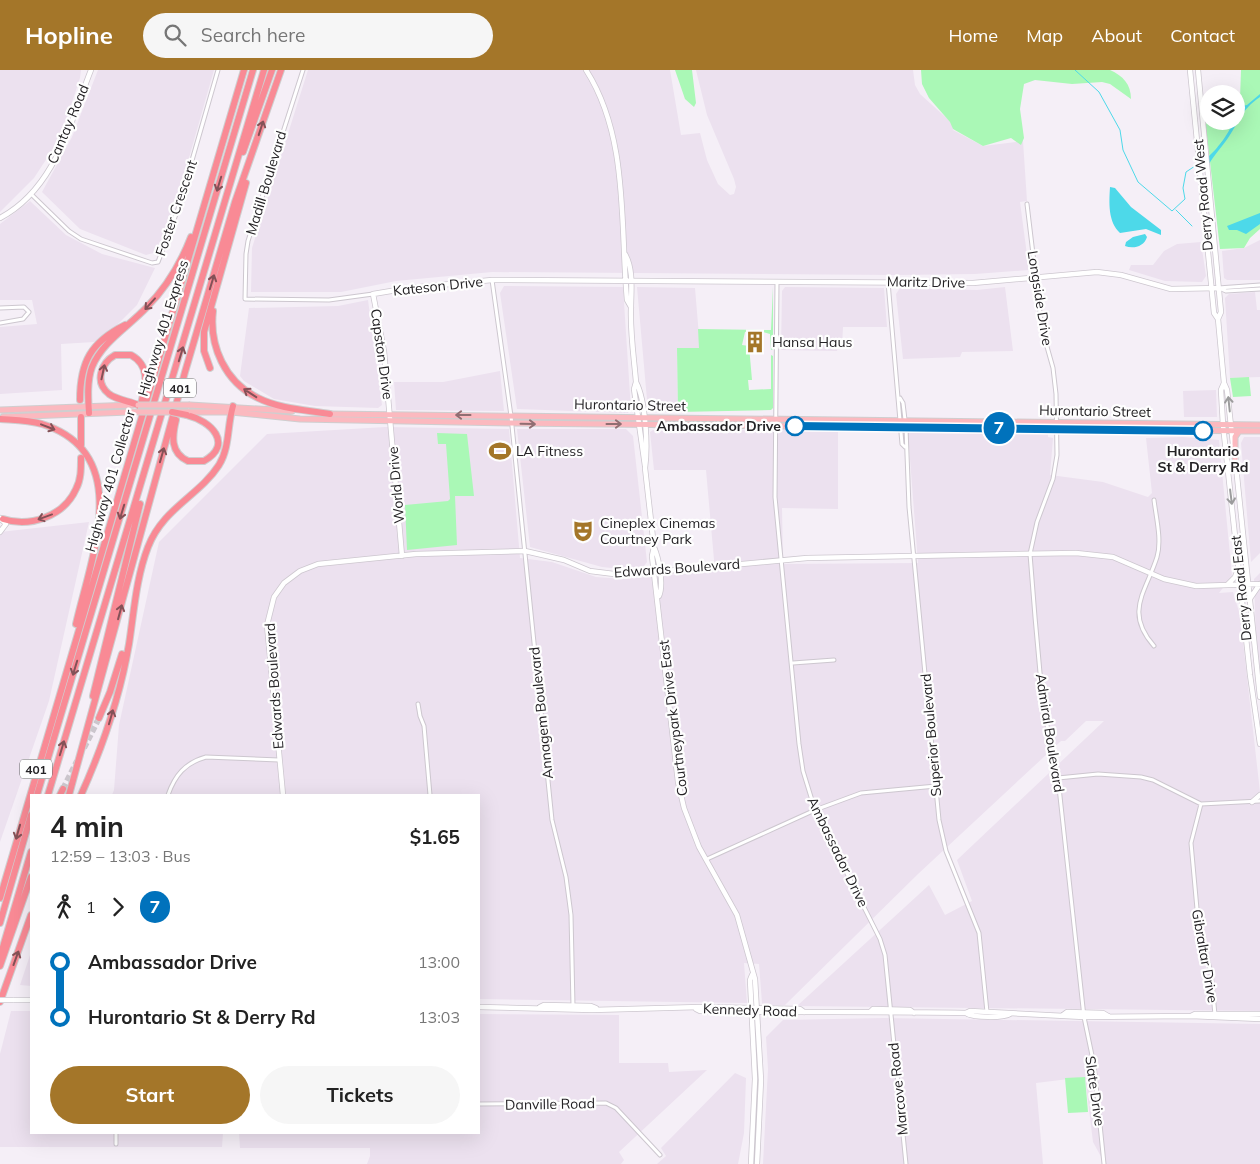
<!DOCTYPE html>
<meta charset="utf-8">
<style>
body{margin:0;font-family:Mulish,sans-serif;background:#f6f6f6;color:#222;height:100vh;display:flex;flex-direction:column;font-size:19px;white-space:nowrap}
*{box-sizing:border-box;margin:0}
p{font-size:16px;color:#767676}
.icon{flex:none;width:28px;height:28px;fill:none;stroke:currentColor;stroke-width:2;stroke-linecap:round;stroke-linejoin:round}
.map{position:relative;flex:1;overflow:hidden}
.details{position:absolute;left:30px;top:724px;width:450px;height:340px;display:flex;flex-direction:column;background:#fff;border-radius:0px;box-shadow:0 5px 20px #0002}
.details>*{flex:none}
.badge{padding:0 10px;border-radius:16px;font-size:18px;line-height:32px}
.controls{position:absolute;left:1200px;top:15px;display:grid;gap:10px}
.controls a{display:grid;place-items:center;width:45px;height:45px;border-radius:50%;background:#fff;box-shadow:0 5px 20px #0002;font-size:25px}
.map>.badge{position:absolute;translate:-50% -50%;box-shadow:0 0 0 2px #fff}
.legs{display:flex;align-items:center;gap:8px;height:55px;padding:0 20px;font-size:16px}
.legs p{margin-inline-start:auto}
.head{display:flex;align-items:center;justify-content:space-between;height:85px;padding:0 20px}
h1{font-size:28px;font-weight:700;line-height:38px}
.button{display:flex;gap:10px;margin-top:auto;padding:10px 20px}
.button a{flex:1;height:58px;border-radius:30px;background:#a47629;color:#fff;font-size:20px;font-weight:700;line-height:58px;text-align:center}
.button a+a{background:#f6f6f6;color:#222}
ul{padding:0 20px;list-style:none}
li{display:flex;align-items:center;gap:18px;height:55px;font-size:19px}
li i{display:grid;place-items:center;width:8px;height:100%;margin:0 6px;background:currentColor}
li i::after{content:'';width:12px;height:12px;margin:-6px;border:4px solid;border-radius:50%;background:#fff}
li p{margin-inline-start:auto}
li:first-child i{background:linear-gradient(#0000 50%,currentColor 0)}
li:last-child i{background:linear-gradient(currentColor 50%,#0000 0)}
header{display:flex;align-items:center;gap:30px;box-sizing:border-box;height:70px;padding:0 25px;background:#a47629;color:#fff}
header strong{font-size:24px}
nav{display:flex;gap:28px;margin-inline-start:auto;font-size:18px}
.search{width:350px;height:45px;background:#f6f6f6;display:flex;align-items:center;gap:12px;box-sizing:border-box;padding:0 18px;border-radius:28px;color:#767676;font-size:19px}
.map>svg:first-child{display:block}
.built{fill:#ece1ef}
.green{fill:#aaf8b6}
.water{fill:#4dd9e9}
.lines{fill:none;stroke-linecap:round;stroke-linejoin:round}
.stream{stroke:#4dd9e9;stroke-width:1}
.highway-tunnel{stroke:#cbc6cd;stroke-width:6;stroke-dasharray:6 3;stroke-linecap:butt}
.street-casing{stroke:#cdc7cf;stroke-width:5}
.secondary-casing{stroke:#cdc7cf;stroke-width:6}
.primary-casing{stroke:#cfcecf;stroke-width:7}
.highway-casing{stroke:#cfcecf;stroke-width:8}
.street{stroke:#fff;stroke-width:3}
.secondary{stroke:#fff;stroke-width:4.5}
.primary{stroke:#fbb9bf;stroke-width:5}
.highway{stroke:#f98a95;stroke-width:6}
.secondary-bridge-casing{stroke:#cdc7cf;stroke-width:6;stroke-linecap:butt}
.primary-bridge-casing{stroke:#cfcecf;stroke-width:7;stroke-linecap:butt}
.highway-bridge-casing{stroke:#cfcecf;stroke-width:8;stroke-linecap:butt}
.secondary-bridge{stroke:#fff;stroke-width:4.5}
.primary-bridge{stroke:#fbb9bf;stroke-width:5}
.highway-bridge{stroke:#f98a95;stroke-width:6}
.oneway{stroke:#845157}
.oneway2{stroke:#9c9c9d}
.oneway3{stroke:#906e72}
.line-1-casing{stroke:#fff;stroke-width:11}
.line-1{stroke:#0072bc;stroke-width:8}
.stop-1-dot{fill:#fff;stroke:#0072bc;stroke-width:2.5}
.labels{text-anchor:middle;dominant-baseline:central;stroke-width:4.5;stroke-linejoin:round;paint-order:stroke}
.shield{fill:#fefefe;stroke:#656466;stroke-width:1}
.shield-label{font-size:12px;font-weight:bold;fill:#242225}
.street-label{font-size:14px;fill:#242225;stroke:#fefefe}
.poi-label{font-size:14px;fill:#242225;stroke:#fefefe;text-anchor:start}
.stop-label{font-size:14px;font-weight:bold;fill:#242225;stroke:#fefefe;text-anchor:end}
</style>
<header>
<strong>Hopline</strong>
<div class="search"><svg class="icon" aria-label="search" viewBox="0 0 24 24"><circle cx="10" cy="10" r="6"/><path d="M15 15l6 6"/></svg>Search here</div>
<nav><a>Home</a><a>Map</a><a>About</a><a>Contact</a></nav>
</header>
<div class="map">
<svg width="1260" height="1094" viewBox="0 0 1260 1094">
<rect width="100%" height="100%" fill="#f5eff7"/>
<path class="built" d="M0,0H81L80,8L66,50L53,79L34,108L0,142Z
M98,0H214L177,130L157,182L146,185L80,159L42,122L72,67Z
M308,0H670L681,65L700,63L707,90L718,114L730,125L734,124L736,117L734,109L707,45L696,0H913L915,15L920,24L952,53L953,60L983,76L1023,71L1027,131L1020,132L1029,200L975,204L896,205L492,202L396,211L341,222H251L252,178Z
M30,131L66,165L102,184L155,198L137,235L115,257L94,272L61,274L62,320L0,324V257L37,254L32,230H0V154Z
M1260,170V210H1227L1224,208L1222,181L1244,178Z
M1201,172L1206,206L1202,212L1165,211L1129,200L1131,195H1153L1164,181L1177,174Z
M504,216L623,217L631,340L628,343L517,339L500,223Z
M637,217L695,218L700,278L677,279L678,342L648,341Z
M785,217L884,218L887,257H843L842,276H838L837,281L781,280L782,221Z
M1005,217L1013,281L962,282L960,287L903,289L896,224L900,218L977,220Z
M1255,222L1257,240H1260V307L1230,308L1225,228L1229,224Z
M368,230L382,335L378,338L315,336L274,329L244,311L240,306L249,238L338,236Z
M500,301L504,341L396,340L394,312H443Z
M1216,320L1217,347H1184L1183,321Z
M385,357L509,359L520,488L552,492L596,507L623,509L715,501L706,400H654L650,362L653,360L838,359V439L782,438L783,494L918,493L908,363L1048,364V367L1053,368L1050,405L1103,412L1148,427L1152,423L1146,368L1183,367L1219,370L1232,506L1219,523L1233,522L1240,545L1260,722V941L797,936L929,815L945,845L972,831L957,790L1104,651H1086L1065,671H1061L918,804L785,935H764L762,933L759,894L744,893L747,933L479,929V725H112L114,720L119,655L159,472L267,364Z
M517,359H626L633,366L647,492L644,496L622,499L602,497L530,477Z
M1244,367H1260V483L1251,492L1241,373Z
M89,452L49,631L0,772V462Z
M1260,503V601L1256,568L1254,509Z
M31,882V916L20,915Z
M11,941H31V1062L223,1063L222,1077H0V984Z
M479,944L619,945V993H668L669,1002L707,1000L619,1082L624,1090L621,1094H367L370,1086V1078H240L239,1063L479,1062Z
M884,948L1260,954V1094H1105L1093,1072L1085,1007L1036,1013L1043,1094H763L768,999L766,967L783,950Z
M735,1003L746,1008L744,1063L738,1094H657L666,1086L661,1078Z"/>
<path class="green" d="M675,0H692L696,33L694,37L685,29Z
M921,0H1110C1123,6 1131,14 1131,29L1110,14L1102,12L1072,14L1035,10L1024,14L1020,39L1024,68L1021,75L1011,68L983,76L953,59L950,52L929,28L922,14Z
M1241,0H1260V159L1250,168L1244,178L1220,179L1203,31L1209,30V51H1236V29H1240Z
M773,217V279L771,280L770,264L755,260L745,262L742,275L749,276L752,310H748L749,320L771,319V285L773,286V338L771,340L678,342L677,278H699L698,259L771,260Z
M1249,307L1251,326L1233,327L1230,308Z
M437,363L467,364L474,426H455L457,475L407,480L405,435L448,431L450,429L446,374H438Z
M1085,1007L1088,1042L1068,1043L1065,1008Z"/>
<path class="water" d="M1260,24V27C1240,41 1241,49 1228,68C1222,77 1214,85 1209,94V86C1226,71 1232,54 1242,36L1247,35Z
M1110,117L1115,118L1131,137L1161,160V165L1146,159L1120,163C1108,152 1109,133 1110,117Z
M1260,143V154L1246,164L1237,160H1229L1227,156Z
M1145,164L1147,167C1144,177 1133,179 1125,176L1126,172L1133,167Z"/>
<g class="lines">
<path class="stream" d="M1075,0L1099,22L1120,60L1123,80L1138,112L1172,141L1185,129L1183,118L1186,102L1198,94
M1218,77L1225,69
M1176,140L1192,156"/>
<path class="highway-tunnel" d="M84,678L99,648
M63,719L77,691"/>
<g class="street-casing">
<path id="street" d="M303,0L248,171L246,184L245,229L329,230L373,224
M31,124L69,161L81,169L152,193L158,192L178,139L218,0
M1027,134L1042,259L1053,298L1056,324L1057,385L1053,409L1037,452L1030,484L1035,547L1043,636L1058,708L1084,947L1094,995L1104,1094
M492,210L511,346L552,750L566,807L571,845L573,936
M777,212L775,427L799,674L803,701L815,740L880,869L885,885L906,1094
M888,212L902,374L905,377
M1218,218L1260,215
M1219,218L1226,221L1260,219
M0,238L24,237L29,242L23,249L0,253
M900,328L903,333L906,358L909,437L939,750L946,781L979,863L987,942
M1154,430C1156,447 1162,470 1157,487C1146,522 1124,542 1154,576
M793,593L834,590
M418,634L420,646L424,656L430,725
M1058,708L1098,704L1141,707L1153,710L1201,734L1260,731
M168,725C175,705 185,693 206,687L279,690
M1201,734L1191,773L1199,861L1211,902L1215,945
M707,789L815,740L861,723L936,716
M479,1034L606,1033L616,1038L660,1085
M116,1074V1062"/>
</g>
<g class="secondary-casing">
<path id="secondary" d="M586,0C629,67 620,155 627,230L631,237
M1190,0L1214,243L1218,249
M1198,0L1221,242L1218,249L1224,313L1227,320L1233,374
M0,148C55,119 70,53 91,0
M625,184C634,200 631,221 631,238C630,262 634,288 636,312L634,319L645,396
M636,312C646,331 648,377 645,398L654,477L652,486L678,712L684,738L699,777L737,845L755,909L761,1010L757,1094
M1224,313L1221,320L1223,355L1250,605L1260,674
M1235,387L1260,627
M0,448L6,454L0,462
M654,477C659,489 664,514 659,526
M402,486L384,281L373,224L409,218L492,210L973,213L1097,202L1121,205L1171,219L1218,218
M1227,515L1235,507L1238,499
M1249,530L1260,514
M283,725L267,555L274,527L284,513L300,501L318,494L416,484L525,481L564,490L590,501L622,505L807,488L1076,483L1113,487L1164,509L1196,516L1260,514
M1252,732L1260,725
M13,930H31
M479,937L592,940L700,937L800,939L804,942
M540,937L544,935L591,936L596,938
M696,939L700,941C789,943 877,941 966,943L970,941L1084,947L1191,946L1260,949
M870,942L873,939L910,940L914,943
M966,943C972,948 1004,948 1010,944
M1063,945L1067,942L1103,943L1108,946
M1191,946L1195,944H1260
M751,1094L755,1009L750,910L752,905"/>
</g>
<g class="primary-casing">
<path id="primary" d="M190,335L292,341
M0,340L133,335
M188,342H231L300,349L512,353L1260,361
M328,344L1260,355
M3,347L129,342
M1235,388V367L1239,361"/>
</g>
<g class="highway-casing">
<path id="highway" d="M243,82L272,0
M213,241C209,276 225,312 258,328C280,339 306,340 330,344
M210,298L204,281V262L246,113
M80,330C80,292 91,272 125,255
M138,335C129,331 117,330 109,324C94,312 101,293 115,285H131C153,297 144,319 140,339
M89,343C88,328 87,311 92,297C102,272 128,257 146,238C166,218 181,193 191,167
M0,349C14,350 28,350 42,354C135,383 91,488 76,554
M176,350C172,366 170,383 188,391H204C234,374 211,351 187,345
M81,375V347
M3,449C30,458 64,446 76,419C81,410 81,399 81,388
M93,626L140,434
M99,648L110,622L122,584
M37,725L253,0
M48,725L264,0
M60,725L63,719
M69,725L185,302L235,132L281,0
M81,725C103,676 120,627 129,574C134,542 136,508 148,477C163,438 199,426 219,395C230,377 227,356 233,336
M0,828L244,0
M0,853L31,745
M0,887L31,782
M0,896L31,807
M0,932L31,845"/>
</g>
<use href="#street" class="street"/>
<use href="#secondary" class="secondary"/>
<use href="#primary" class="primary"/>
<use href="#highway" class="highway"/>
<g class="secondary-bridge-casing">
<path id="secondary-bridge" d="M0,930H13"/>
</g>
<g class="primary-bridge-casing">
<path id="primary-bridge" d="M138,335H190
M129,342H188"/>
</g>
<g class="highway-bridge-casing">
<path id="highway-bridge" d="M172,342L187,345"/>
</g>
<use href="#secondary-bridge" class="secondary-bridge"/>
<use href="#primary-bridge" class="primary-bridge"/>
<use href="#highway-bridge" class="highway-bridge"/>
</g>
<defs><path id="oneway-shaft" d="M-6 0H5M1.5-3L5.5 0L1.5 3" fill="none" stroke-width="1.6" stroke-linecap="round" stroke-linejoin="round" transform="scale(1.25)"/></defs>
<g class="oneway">
<use href="#oneway-shaft" transform="translate(261 58) rotate(-72)"/>
<use href="#oneway-shaft" transform="translate(219 114) rotate(107)"/>
<use href="#oneway-shaft" transform="translate(212 212) rotate(-73)"/>
<use href="#oneway-shaft" transform="translate(150 234) rotate(132)"/>
<use href="#oneway-shaft" transform="translate(181 284) rotate(-73)"/>
<use href="#oneway-shaft" transform="translate(103 302) rotate(-78)"/>
<use href="#oneway-shaft" transform="translate(250 323) rotate(-147)"/>
<use href="#oneway-shaft" transform="translate(48 357) rotate(21)"/>
<use href="#oneway-shaft" transform="translate(162 385) rotate(-74)"/>
<use href="#oneway-shaft" transform="translate(122 442) rotate(107)"/>
<use href="#oneway-shaft" transform="translate(45 447) rotate(160)"/>
<use href="#oneway-shaft" transform="translate(120 542) rotate(-75)"/>
<use href="#oneway-shaft" transform="translate(75 598) rotate(107)"/>
<use href="#oneway-shaft" transform="translate(111 647) rotate(-74)"/>
<use href="#oneway-shaft" transform="translate(62 678) rotate(-73)"/>
<use href="#oneway-shaft" transform="translate(18 762) rotate(106)"/>
<use href="#oneway-shaft" transform="translate(16 888) rotate(-70)"/>
</g>
<g class="oneway2">
<use href="#oneway-shaft" transform="translate(1229 334) rotate(-96)"/>
<use href="#oneway-shaft" transform="translate(1231 427) rotate(83)"/>
</g>
<g class="oneway3">
<use href="#oneway-shaft" transform="translate(463 345) rotate(-180)"/>
<use href="#oneway-shaft" transform="translate(528 354) rotate(1)"/>
<use href="#oneway-shaft" transform="translate(614 354)"/>
</g>
<g class="lines">
<g class="line-1-casing">
<path id="line-1" d="M795,356L1203,361"/>
</g>
<use href="#line-1" class="line-1"/>
</g>
<defs>
<g id="building-bare" transform="scale(1.725)"><path d="M-4-6H4V6H1V3H-1V6H-4ZM-2.5-4.3h1.7v1.8h-1.7ZM.8-4.3h1.7v1.8H.8ZM-2.5-1h1.7V.8h-1.7ZM.8-1h1.7V.8H.8Z" fill="#a47629" stroke="#fefefe" stroke-width="2.5" paint-order="stroke"/></g>
<g id="stadium-bare" transform="scale(1.725)"><path d="M0-5a6.5 5 0 1 0 0 10a6.5 5 0 1 0 0-10ZM-3.5-1.8h7v3.6h-7Z" fill="#a47629" stroke="#fefefe" stroke-width="2.5" paint-order="stroke"/></g>
<g id="theatre-bare" transform="scale(1.725)"><path d="M-5-5.5Q0-4 5-5.5V0Q5 5 0 6Q-5 5-5 0ZM-3.3-2.5H-1v1.5H-3.3ZM1-2.5H3.3v1.5H1ZM-2.8 1Q0 5.5 2.8 1Z" fill="#a47629" stroke="#fefefe" stroke-width="2.5" paint-order="stroke"/></g>
</defs>
<g fill-rule="evenodd">
<use href="#building-bare" x="755" y="272"/>
<use href="#stadium-bare" x="500" y="381"/>
<use href="#theatre-bare" x="583" y="461"/>
</g>
<g class="stop-1-dot">
<circle cx="795" cy="356" r="9"/>
<circle cx="1203" cy="361" r="9"/>
</g>
<g class="labels">
<g class="shield">
<rect x="164" y="308.5" width="32" height="19" rx="4"/>
<rect x="20" y="689.5" width="32" height="19" rx="4"/>
</g>
<g class="shield-label">
<text x="180" y="318">401</text>
<text x="36" y="699">401</text>
</g>
<g class="street-label">
<text transform="translate(68 54) rotate(-67)">Cantay Road</text>
<text transform="translate(266 113) rotate(-73)">Madill Boulevard</text>
<text transform="translate(1203 125) rotate(-95)">Derry Road West</text>
<text transform="translate(176 138) rotate(-71)">Foster Crescent</text>
<text transform="translate(926 212) rotate(1)">Maritz Drive</text>
<text transform="translate(438 216) rotate(-6)">Kateson Drive</text>
<text transform="translate(1040 228) rotate(81)">Longside Drive</text>
<text transform="translate(163 258) rotate(-73)">Highway 401 Express</text>
<text transform="translate(382 284) rotate(82)">Capston Drive</text>
<text transform="translate(630 335) rotate(1)">Hurontario Street</text>
<text transform="translate(1095 341) rotate(1)">Hurontario Street</text>
<text transform="translate(110 411) rotate(-74)">Highway 401 Collector</text>
<text transform="translate(396 415) rotate(-95)">World Drive</text>
<text transform="translate(677 498) rotate(-4)">Edwards Boulevard</text>
<text transform="translate(1241 518) rotate(-96)">Derry Road East</text>
<text transform="translate(274 616) rotate(-94)">Edwards Boulevard</text>
<text transform="translate(541 643) rotate(-96)">Annagem Boulevard</text>
<text transform="translate(673 648) rotate(-97)">Courtneypark Drive East</text>
<text transform="translate(1050 663) rotate(81)">Admiral Boulevard</text>
<text transform="translate(931 665) rotate(-95)">Superior Boulevard</text>
<text transform="translate(838 782) rotate(64)">Ambassador Drive</text>
<text transform="translate(1205 886) rotate(80)">Gibraltar Drive</text>
<text transform="translate(750 940) rotate(2)">Kennedy Road</text>
<text transform="translate(898 1019) rotate(-96)">Marcove Road</text>
<text transform="translate(1095 1021) rotate(82)">Slate Drive</text>
<text transform="translate(550 1034) rotate(-1)">Danville Road</text>
</g>
<g class="poi-label">
<text x="772" y="272">Hansa Haus</text>
<text x="516" y="381">LA Fitness</text>
<text x="600" y="453">Cineplex Cinemas<tspan x="600" dy="16">Courtney Park</tspan></text>
</g>
<g class="stop-label">
<text x="781" y="356">Ambassador Drive</text>
<text x="1203" y="381" text-anchor="middle">Hurontario<tspan x="1203" dy="16">St &amp; Derry Rd</tspan></text>
</g>
</g>
</svg>
<div class="controls">
<a><svg class="icon" aria-label="layers" viewBox="0 0 24 24"><path d="M12 4l9 5-9 5-9-5zM3 14l9 5 9-5"/></svg></a>
</div>
<b class="badge" style="left:999px;top:358px;background:#0072bc;color:#fff">7</b>
<section class="details">
<div class="head"><div><h1>4 min</h1><p>12:59 – 13:03 · Bus</p></div><b>$1.65</b></div>
<div class="legs"><svg class="icon" aria-label="walk" viewBox="0 0 24 24"><circle cx="13" cy="4" r="2"/><path d="M13 8l-2 6 4 7M11 14l-3 7M7 12l3-4h3l4 4"/></svg>1<svg class="icon" aria-label="forward" viewBox="0 0 24 24"><path d="M9 5l7 7-7 7"/></svg><b class="badge" style="background:#0072bc;color:#fff">7</b></div>
<ul>
<li><i style="color:#0072bc"></i><b>Ambassador Drive</b><p>13:00</p></li>
<li><i style="color:#0072bc"></i><b>Hurontario St &amp; Derry Rd</b><p>13:03</p></li>
</ul>
<div class="button"><a>Start</a><a>Tickets</a></div>
</section>
</div>
